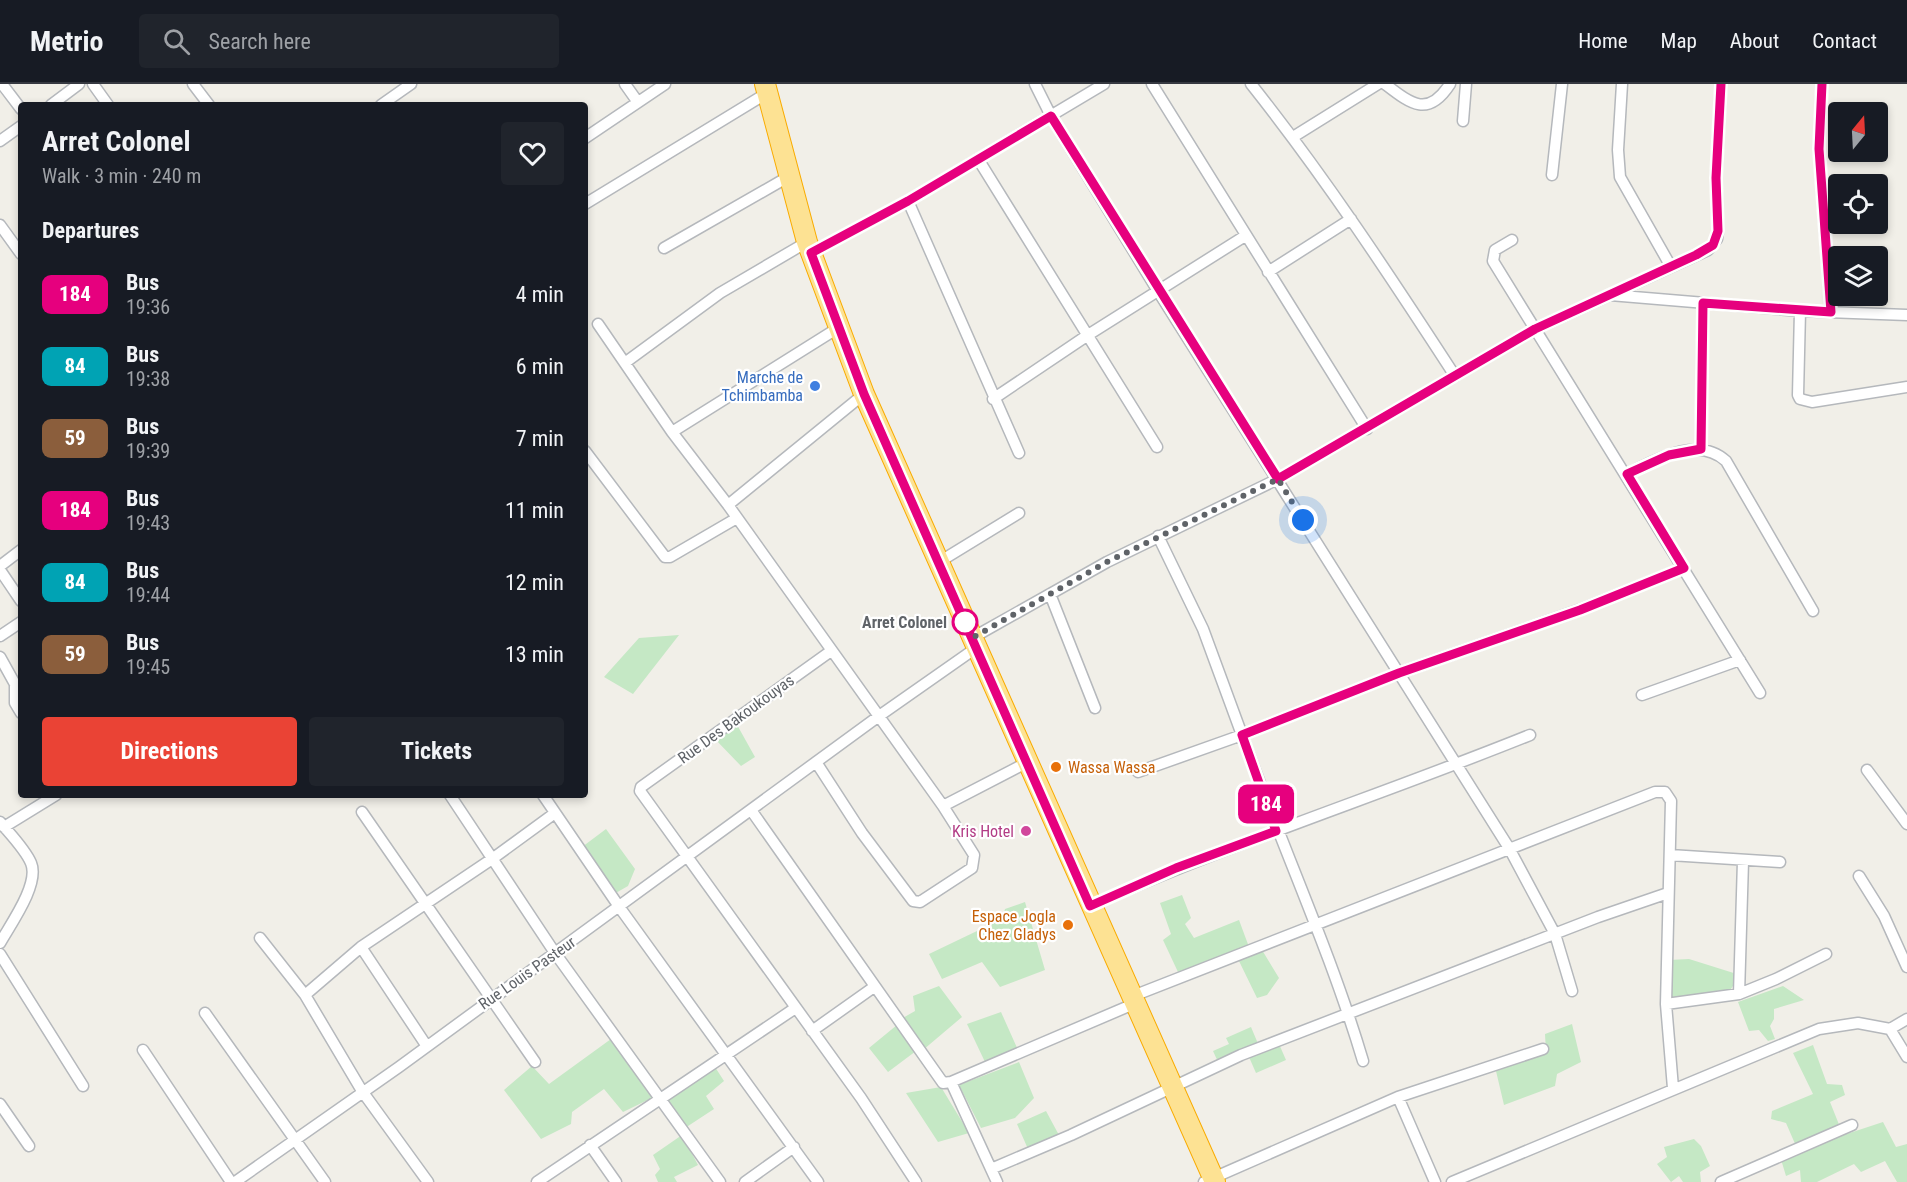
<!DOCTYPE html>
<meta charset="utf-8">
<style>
body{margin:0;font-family:"Roboto Condensed",sans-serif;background:#20242c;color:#f1f3f6;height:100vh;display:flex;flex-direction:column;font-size:22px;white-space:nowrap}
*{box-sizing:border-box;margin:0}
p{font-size:20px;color:#9ea1a6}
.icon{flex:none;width:33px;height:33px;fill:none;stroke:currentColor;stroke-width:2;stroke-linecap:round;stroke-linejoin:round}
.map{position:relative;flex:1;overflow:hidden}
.panel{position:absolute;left:18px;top:18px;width:570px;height:696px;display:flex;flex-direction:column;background:#171b24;border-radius:6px;box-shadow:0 3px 9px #0003}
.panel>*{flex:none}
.badge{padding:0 12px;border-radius:9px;font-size:21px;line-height:39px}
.needle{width:39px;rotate:18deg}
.fabs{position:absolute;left:1828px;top:18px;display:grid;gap:12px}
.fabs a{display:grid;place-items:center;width:60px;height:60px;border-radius:6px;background:#171b24;box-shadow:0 3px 9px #0003;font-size:30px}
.you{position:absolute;width:30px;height:30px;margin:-15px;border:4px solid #fff;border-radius:50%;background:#1a73e8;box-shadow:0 0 0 9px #1a73e833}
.map>.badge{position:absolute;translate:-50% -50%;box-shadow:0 0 0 3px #fff}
h2{padding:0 24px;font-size:22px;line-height:54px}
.round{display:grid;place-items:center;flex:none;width:63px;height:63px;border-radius:6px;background:#20242c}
.overview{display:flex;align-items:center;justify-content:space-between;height:102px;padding:0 24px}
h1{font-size:28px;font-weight:700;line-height:45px}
.primary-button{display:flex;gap:12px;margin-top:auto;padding:12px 24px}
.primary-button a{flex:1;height:69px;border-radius:6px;background:#ea4335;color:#fff;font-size:24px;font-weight:700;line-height:69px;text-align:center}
.primary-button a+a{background:#20242c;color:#f1f3f6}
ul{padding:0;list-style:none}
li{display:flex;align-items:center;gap:18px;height:72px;padding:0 24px}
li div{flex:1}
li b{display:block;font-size:22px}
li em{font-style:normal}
li .badge{min-width:66px;font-weight:700;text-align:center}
header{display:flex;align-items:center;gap:36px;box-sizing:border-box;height:84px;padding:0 30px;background:#171b24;border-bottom:2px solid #363941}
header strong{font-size:28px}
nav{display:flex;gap:33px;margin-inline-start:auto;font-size:21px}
.search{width:420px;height:54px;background:#20242c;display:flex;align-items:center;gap:15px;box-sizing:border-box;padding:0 21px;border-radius:6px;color:#9ea1a6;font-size:22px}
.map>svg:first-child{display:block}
.green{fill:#c5e8c5}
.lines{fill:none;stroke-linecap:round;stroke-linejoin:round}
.street-casing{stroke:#b5b8bc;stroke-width:13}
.highway-casing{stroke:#f9ab00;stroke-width:22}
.street{stroke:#fff;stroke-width:10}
.highway{stroke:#fde293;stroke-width:20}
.line-casing{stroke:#fff;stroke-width:14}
.line{stroke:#e6007e;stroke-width:9}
.walk{stroke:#5f6368;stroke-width:6;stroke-dasharray:0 10.8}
.shop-dot{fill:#3f7fe0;stroke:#fff;stroke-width:2}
.stop-dot{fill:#fff;stroke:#e6007e;stroke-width:3}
.food-dot{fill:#e8710a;stroke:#fff;stroke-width:2}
.hotel-dot{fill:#d1479c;stroke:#fff;stroke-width:2}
.labels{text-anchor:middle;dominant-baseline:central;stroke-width:4.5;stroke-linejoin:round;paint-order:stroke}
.shop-label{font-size:16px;fill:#366cbe;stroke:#fff;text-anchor:end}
.stop-label{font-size:16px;font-weight:bold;fill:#5f6368;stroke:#fff;text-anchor:end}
.street-label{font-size:16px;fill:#5f6368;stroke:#fff}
.food-label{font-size:16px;fill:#c56008;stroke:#fff;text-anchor:start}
.hotel-label{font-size:16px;fill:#b23c85;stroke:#fff;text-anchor:end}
</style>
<header>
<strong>Metrio</strong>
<div class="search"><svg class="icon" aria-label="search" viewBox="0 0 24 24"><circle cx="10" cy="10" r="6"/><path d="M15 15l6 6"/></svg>Search here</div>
<nav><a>Home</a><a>Map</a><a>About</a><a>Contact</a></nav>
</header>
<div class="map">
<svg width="1907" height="1098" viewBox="0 0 1907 1098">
<rect width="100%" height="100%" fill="#f1efe8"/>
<path class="green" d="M679,551L633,610L604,593L639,554Z
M736,639L755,673L741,682L714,654Z
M606,745L635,785L628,802L614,810L582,763Z
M1182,811L1191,834L1185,840L1194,854L1239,836L1249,863L1178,888L1163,856L1171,850L1160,819Z
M1025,818L1045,886L1000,903L982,878L942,895L929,870L1002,835L1005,825Z
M1262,866L1279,894L1267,911L1257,914L1239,877Z
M1689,875L1740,891L1729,908L1670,916L1669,876Z
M939,902L962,933L923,966L901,935L915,927L913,912Z
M1783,902L1804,916L1774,925V935L1770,942L1775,955L1768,957L1759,946L1749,947L1738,918Z
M1001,928L1018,966L985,978L967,940Z
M1572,940L1581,978L1557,990L1555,1002L1504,1021L1496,987L1546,969L1545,950Z
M897,941L916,967L888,988L869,964Z
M1251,943L1259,962L1219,980L1213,967L1229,960L1226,954Z
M611,955L654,1013L623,1028L604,1005L572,1028L571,1040L541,1055L504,1006L532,982L549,1000Z
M1279,960L1286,976L1256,989L1249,973Z
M1813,961L1827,1000L1842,1001L1845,1011L1830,1018L1840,1043L1796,1062L1786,1039L1771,1035L1772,1027L1813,1010L1793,969Z
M1019,978L1034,1014L1015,1034L981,1044L959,1001Z
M715,983L724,997L706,1012L714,1025L685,1044L665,1015Z
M941,1003L969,1049L938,1058L906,1009Z
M1046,1027L1060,1053L1028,1065L1017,1040Z
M1883,1038L1896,1063L1907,1060V1098H1897L1885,1077L1861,1088L1854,1080L1817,1098H1801L1800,1086L1786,1092L1780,1072Z
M682,1051L698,1081L674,1093L677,1098H658L655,1091L660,1085L653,1071Z
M1694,1055L1701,1062L1710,1082L1700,1088L1701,1098H1683L1679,1092L1671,1098L1657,1080L1667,1073L1664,1063Z"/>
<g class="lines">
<g class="street-casing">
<path id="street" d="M2,0L21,25
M93,0L108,21
M193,0L209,21
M625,0L637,17
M1035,0L1051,32L1158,207L1509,764L1555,850L1572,907
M1152,0L1367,345
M1251,0C1325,93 1390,192 1455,292
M1385,0C1411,20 1428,34 1450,0
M1622,0L1618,66L1620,93L1670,181
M1822,0L1819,65L1831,228
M51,21L79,0
M381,21L411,0
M1463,37L1466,0
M1293,53L1378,0
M585,54L665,0
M0,57L21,42
M978,75L1157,363
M1552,91L1562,0
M908,117L1019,369
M585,120L767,9
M0,141L21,170
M1512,156L1495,166L1493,177L1760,609
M664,164L788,93
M811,169L908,117L1104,0
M1268,188L1351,135
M1610,211L1800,227L1907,231
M1800,227L1798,311L1800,315L1812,318L1907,303
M598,240L672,348L728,421L943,722L974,771L972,784L920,818L913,817L862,749L816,678
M626,278L720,209L807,158
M993,315L1088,251L1245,152
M672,348L838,244
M1701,365L1703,219
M585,367L665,473H670L737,434
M1627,390C1655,376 1698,351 1726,377L1813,527
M728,421L864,310
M1158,452L1203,545L1242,651L1399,589L1579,526L1684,484
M939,478L1019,429
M0,482L21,466
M0,486L21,517
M1050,510L1095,624
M0,552L21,538
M972,554L1107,478L1278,395L1535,245L1708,166L1717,155L1718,147L1716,94L1721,0
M831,567L641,703L640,707L861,1014L916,1098
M0,573L15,600V619L21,629
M1642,611L1740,576
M1867,686L1907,740
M1138,688L1242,651C1281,760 1330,866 1363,977
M450,711L555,869L720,1098
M543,711L620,824L818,1098
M943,722L1028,678
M751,726L943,999L951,998L1136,919
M362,728L535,978
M0,738C10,750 25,765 31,779C40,800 10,841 0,859
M4,743L56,711
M1670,771L1780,778
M1859,792L1884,832L1907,883
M1090,822C1234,758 1384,710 1530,651
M260,854L305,911L362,1007L428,1098
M361,863L426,961
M0,870L83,1002
M1739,910L1743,777
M305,911L361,863L492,775L555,729
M1133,912L1655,708H1665L1671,717L1666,920L1673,1004
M1666,920L1739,910L1776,895L1826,870
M205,929L325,1098
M1890,945L1907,973
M812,947L874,903
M143,966L231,1098
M951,998L997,1098
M1398,1013L1435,1098
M0,1020L29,1062
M590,1061L616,1098
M991,1085L1071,1051L1241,971L1598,833L1668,809
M235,1098L399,983L879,632L976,564
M537,1098L794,925
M745,1098L794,1063
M1204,1098L1398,1013L1543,965
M1452,1098L1819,945L1858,939L1890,945L1907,935
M1721,1098L1852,1041"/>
</g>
<g class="highway-casing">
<path id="highway" d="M765,0L807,158L864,310L1215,1098"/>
</g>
<use href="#street" class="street"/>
<use href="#highway" class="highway"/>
</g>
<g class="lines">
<g class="line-casing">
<path id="line" d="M1721,0L1716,94L1718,147L1713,161L1696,171L1535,245L1278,395L1051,32L908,117L811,169L864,310L1090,822L1176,784L1276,747L1242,651L1399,589L1580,526L1684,484L1627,390L1669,371L1701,365L1703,219L1831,228L1819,65L1822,0"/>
</g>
<use href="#line" class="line"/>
<path class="walk" d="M965,538L972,554L1107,478L1278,395L1303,436"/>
</g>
<circle class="shop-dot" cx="815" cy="302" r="6"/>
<circle class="stop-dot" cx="965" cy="538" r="12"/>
<g class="food-dot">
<circle cx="1056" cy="683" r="6"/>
<circle cx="1068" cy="841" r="6"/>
</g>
<circle class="hotel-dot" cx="1026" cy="747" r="6"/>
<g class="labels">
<g class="shop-label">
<text x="803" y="293">Marche de<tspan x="803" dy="18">Tchimbamba</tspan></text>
</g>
<g class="stop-label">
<text x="947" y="538">Arret Colonel</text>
</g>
<g class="street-label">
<text transform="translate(736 635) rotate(-36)">Rue Des Bakoukouyas</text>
<text transform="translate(527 889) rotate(-35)">Rue Louis Pasteur</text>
</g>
<g class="food-label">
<text x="1068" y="683">Wassa Wassa</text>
<text x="1056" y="832" text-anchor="end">Espace Jogla<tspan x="1056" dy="18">Chez Gladys</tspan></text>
</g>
<g class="hotel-label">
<text x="1014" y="747">Kris Hotel</text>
</g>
</g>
</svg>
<div class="fabs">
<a><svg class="needle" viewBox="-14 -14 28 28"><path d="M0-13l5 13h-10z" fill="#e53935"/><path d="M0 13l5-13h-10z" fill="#9ea1a6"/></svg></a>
<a><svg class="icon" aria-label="locate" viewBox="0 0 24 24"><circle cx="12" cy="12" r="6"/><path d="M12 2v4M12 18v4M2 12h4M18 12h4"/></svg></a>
<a><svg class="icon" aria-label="layers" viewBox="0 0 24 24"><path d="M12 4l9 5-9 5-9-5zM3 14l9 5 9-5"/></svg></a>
</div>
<div class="you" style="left:1303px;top:436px"></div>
<b class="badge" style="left:1266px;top:720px;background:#e6007e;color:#fff">184</b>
<section class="panel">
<div class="overview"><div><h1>Arret Colonel</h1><p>Walk · 3 min · 240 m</p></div><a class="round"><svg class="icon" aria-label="heart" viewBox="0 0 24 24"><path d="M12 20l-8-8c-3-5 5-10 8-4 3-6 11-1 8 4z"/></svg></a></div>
<h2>Departures</h2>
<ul>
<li><span class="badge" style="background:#e6007e;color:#fff">184</span><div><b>Bus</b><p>19:36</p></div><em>4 min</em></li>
<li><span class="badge" style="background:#00a3b4;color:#fff">84</span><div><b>Bus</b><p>19:38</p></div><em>6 min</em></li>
<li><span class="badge" style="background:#8b5e3c;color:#fff">59</span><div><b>Bus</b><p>19:39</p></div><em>7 min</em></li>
<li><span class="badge" style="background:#e6007e;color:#fff">184</span><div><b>Bus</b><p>19:43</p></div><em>11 min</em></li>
<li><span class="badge" style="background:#00a3b4;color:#fff">84</span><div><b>Bus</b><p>19:44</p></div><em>12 min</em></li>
<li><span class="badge" style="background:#8b5e3c;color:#fff">59</span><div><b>Bus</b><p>19:45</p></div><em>13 min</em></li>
</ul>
<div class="primary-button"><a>Directions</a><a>Tickets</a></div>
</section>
</div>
